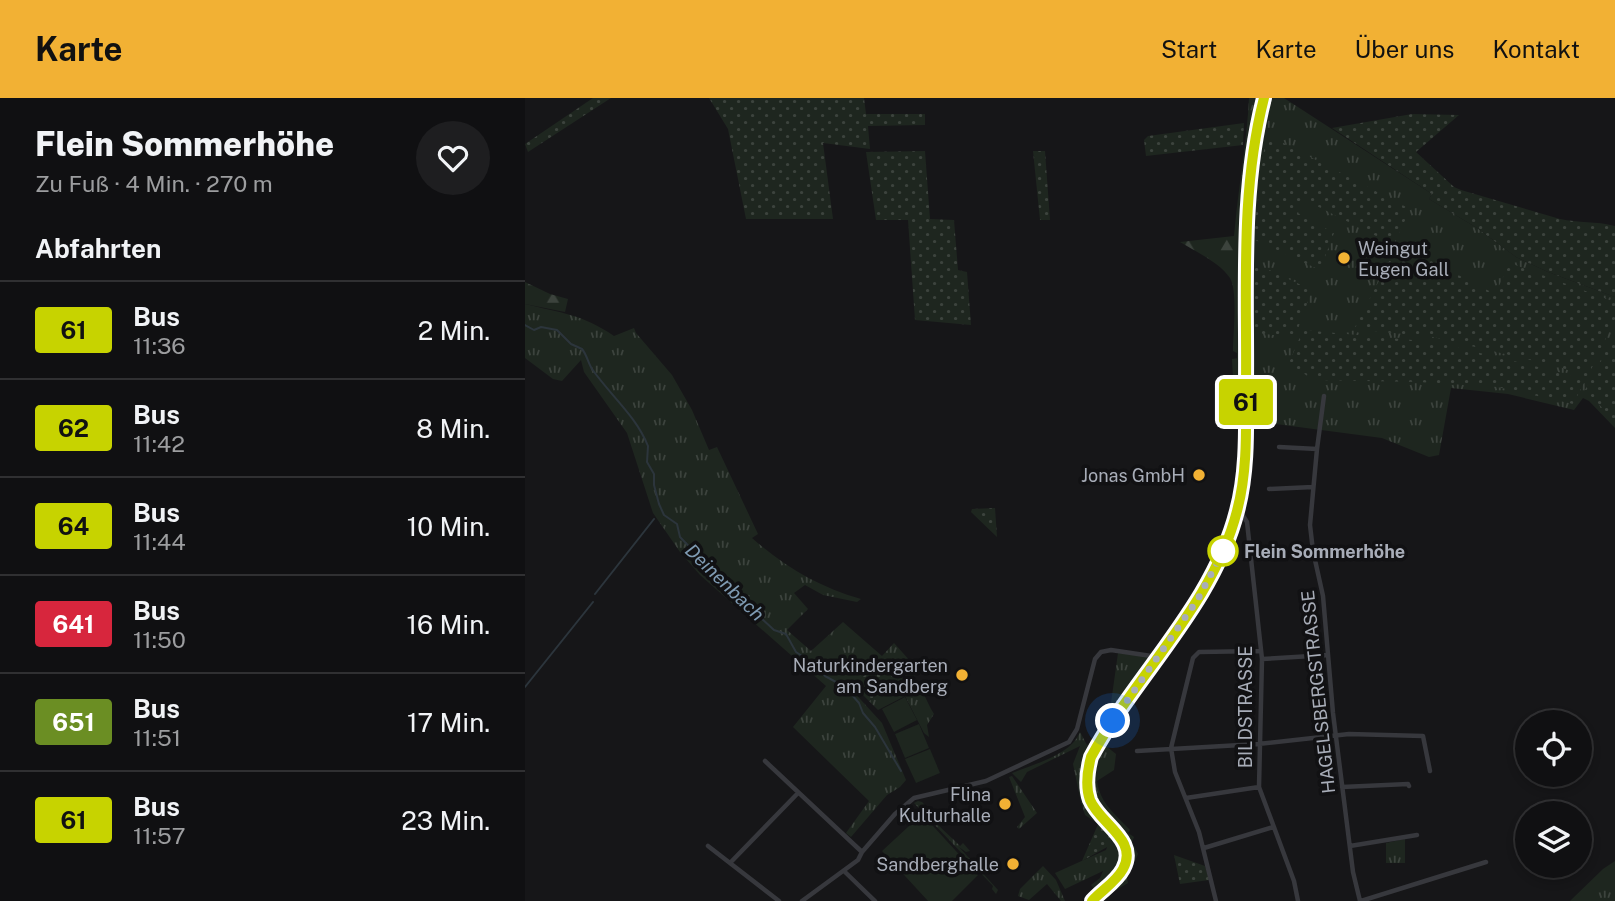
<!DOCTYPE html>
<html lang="de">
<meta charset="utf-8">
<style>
body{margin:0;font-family:"Public Sans",sans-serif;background:#1e1e20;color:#f1f3f6;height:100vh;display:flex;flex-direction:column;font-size:26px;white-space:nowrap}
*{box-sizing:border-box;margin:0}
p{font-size:23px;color:#9c9d9f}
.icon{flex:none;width:38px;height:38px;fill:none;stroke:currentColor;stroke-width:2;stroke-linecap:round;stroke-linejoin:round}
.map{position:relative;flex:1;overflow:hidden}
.panel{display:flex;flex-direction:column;background:#101012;width:525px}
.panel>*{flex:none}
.badge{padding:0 14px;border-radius:5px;font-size:24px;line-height:46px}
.buttons{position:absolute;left:990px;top:612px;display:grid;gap:14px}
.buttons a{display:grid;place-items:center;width:77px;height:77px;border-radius:50%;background:#101012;box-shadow:0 4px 10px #0003,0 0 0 2px #303032;font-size:35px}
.you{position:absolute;width:35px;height:35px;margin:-18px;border:5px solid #fff;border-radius:50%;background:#1a73e8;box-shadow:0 0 0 10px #1a73e833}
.map>.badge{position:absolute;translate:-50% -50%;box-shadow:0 0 0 4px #fff}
h2{padding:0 35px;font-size:26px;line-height:63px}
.round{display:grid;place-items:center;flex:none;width:74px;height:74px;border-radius:37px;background:#1e1e20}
.summary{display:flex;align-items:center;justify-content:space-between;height:119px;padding:0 35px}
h1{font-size:33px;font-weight:800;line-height:52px}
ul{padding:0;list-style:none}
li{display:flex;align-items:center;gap:21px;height:98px;padding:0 35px;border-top:2px solid #303032}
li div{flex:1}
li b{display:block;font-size:26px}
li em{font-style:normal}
li .badge{min-width:77px;font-weight:700;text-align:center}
header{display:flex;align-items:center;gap:42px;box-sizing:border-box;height:98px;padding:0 35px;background:#f2b134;color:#111}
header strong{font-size:33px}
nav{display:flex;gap:38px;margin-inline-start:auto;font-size:24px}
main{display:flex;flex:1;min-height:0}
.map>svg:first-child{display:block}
.grass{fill:url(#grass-tufts)}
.forest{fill:url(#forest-firs)}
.garden{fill:url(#garden-dots)}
.pitch{fill:#1e261f}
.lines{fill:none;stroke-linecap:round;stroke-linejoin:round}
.stream{stroke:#2c353c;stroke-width:2}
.minor{stroke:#37383d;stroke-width:4.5}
.major{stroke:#53555c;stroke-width:6}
.line-casing{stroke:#fff;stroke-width:16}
.line{stroke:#c7d300;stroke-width:10}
.walk{stroke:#a8adb8;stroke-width:7;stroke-dasharray:0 12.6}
.poi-dot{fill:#f2b134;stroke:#111113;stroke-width:2.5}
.stop-dot{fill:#fff;stroke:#c7d300;stroke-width:3.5}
.labels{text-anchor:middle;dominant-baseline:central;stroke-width:7;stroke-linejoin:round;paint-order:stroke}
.poi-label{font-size:18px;fill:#a8adb8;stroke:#111113;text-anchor:end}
.stop-label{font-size:18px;font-weight:bold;fill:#a8adb8;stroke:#111113;text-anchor:start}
.street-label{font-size:18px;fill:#a8adb8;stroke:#111113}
.water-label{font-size:19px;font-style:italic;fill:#7f9bb3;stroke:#111113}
</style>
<header>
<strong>Karte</strong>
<nav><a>Start</a><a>Karte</a><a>Über uns</a><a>Kontakt</a></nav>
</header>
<main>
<section class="panel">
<div class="summary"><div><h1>Flein Sommerhöhe</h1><p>Zu Fuß · 4 Min. · 270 m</p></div><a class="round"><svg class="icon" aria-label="heart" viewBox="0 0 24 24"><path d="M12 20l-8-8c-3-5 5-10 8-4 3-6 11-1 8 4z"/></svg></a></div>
<h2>Abfahrten</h2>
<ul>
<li><span class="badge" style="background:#c7d300;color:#111">61</span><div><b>Bus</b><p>11:36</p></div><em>2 Min.</em></li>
<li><span class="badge" style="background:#c7d300;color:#111">62</span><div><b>Bus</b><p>11:42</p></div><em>8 Min.</em></li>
<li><span class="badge" style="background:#c7d300;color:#111">64</span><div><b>Bus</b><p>11:44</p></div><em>10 Min.</em></li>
<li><span class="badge" style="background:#d7263d;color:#fff">641</span><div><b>Bus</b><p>11:50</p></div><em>16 Min.</em></li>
<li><span class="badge" style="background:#6b8e23;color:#fff">651</span><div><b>Bus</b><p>11:51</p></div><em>17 Min.</em></li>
<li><span class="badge" style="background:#c7d300;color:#111">61</span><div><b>Bus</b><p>11:57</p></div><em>23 Min.</em></li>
</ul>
</section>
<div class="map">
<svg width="1090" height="803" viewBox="0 0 1090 803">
<defs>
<pattern id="grass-tufts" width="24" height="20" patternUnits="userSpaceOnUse" patternTransform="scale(1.75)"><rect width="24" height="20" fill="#1e261f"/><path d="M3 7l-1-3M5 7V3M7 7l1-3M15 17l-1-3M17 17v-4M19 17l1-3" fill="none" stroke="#3c433d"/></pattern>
<pattern id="forest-firs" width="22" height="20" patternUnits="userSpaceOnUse" patternTransform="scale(1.75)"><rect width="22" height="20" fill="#1e261f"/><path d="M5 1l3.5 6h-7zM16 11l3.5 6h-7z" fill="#3c433d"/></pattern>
<pattern id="garden-dots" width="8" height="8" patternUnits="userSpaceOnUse" patternTransform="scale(1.75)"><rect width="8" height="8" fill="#1e261f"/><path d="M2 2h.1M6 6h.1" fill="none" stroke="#3c433d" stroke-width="1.8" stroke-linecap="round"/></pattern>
</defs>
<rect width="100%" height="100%" fill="#161618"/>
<path class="grass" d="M724,0H759L907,96L904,101L952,130L991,159L1023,174L1090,199V330L1064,303L1058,300L1049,312L983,296L926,290L914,357L904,359L857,340L712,321V128H710C714,85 722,43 724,0Z
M0,206C36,215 57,216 89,238L109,230L111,235L147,277L167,312L184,352L192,349L233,436L227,440C260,469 294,489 336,501L332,504L298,497L280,487L269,495L283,511L262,532L286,553L318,524L357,558L369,545L394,573L389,579C398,591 401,603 409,616L402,627L404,639L399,635L380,598L353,612L344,603L373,581L349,567L326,591L357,625L381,682L375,689L362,697L326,739L321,735L344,703L268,629L301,588L175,477L155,454L128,415L102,335L59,274L56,262L37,283L28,281L0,260Z
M593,555L623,559L624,561L594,606L586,605Z
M555,634L562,647L572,638C556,669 549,694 574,724L572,725L560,717L556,704L548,666L555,648L502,674L496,684L487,675C509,666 546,657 555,634Z
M577,645L591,656L589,672L572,683C575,705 590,716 605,732L603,735L609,739L607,744L613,756L602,780L603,785L572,803C581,795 593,787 599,777C622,740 582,730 570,703C562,683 569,663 577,645Z
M487,678L512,715L494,731L492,729L500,719L484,679Z
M393,703L397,704C402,709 403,713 407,719C416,732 425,737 435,748L438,745L445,753L441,754L434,749L473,792L471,796L467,791L468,788L389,705Z
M587,736C609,761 589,775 570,792L566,787L575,780L578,773L540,791L530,775L581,752Z
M880,741V765H861V745Z
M1090,763V803H1045L1078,771Z
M518,768L531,782L540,803H536L522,786L504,802L493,798L495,791Z"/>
<path class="forest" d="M710,128H715L714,256L708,253C708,236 713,193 705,180C694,164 671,154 655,144L709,138Z
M0,184L25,196L43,201L40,214L0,206Z
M714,260V316L710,317L707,261Z"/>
<path class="garden" d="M68,0H86L3,54L0,46Z
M184,0H339L341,16H400V27L343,28L345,51L298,45L308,121H221L203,31Z
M887,16L934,17L891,54L929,89L936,92L1035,121C1053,125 1071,123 1090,128V199L1023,174L991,159L952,130L904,101L907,96L807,30Z
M719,25L718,47L621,58L619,42L623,38Z
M741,36L885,111L869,147L780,102L773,115L809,135L795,172L728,141Z
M400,53L405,121L429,122L433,172L442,174L446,227L390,222L383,122H351L341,54Z
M508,53H520L525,122H515Z
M873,146L970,196L985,165L1090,204V221L1062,280L1035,269L908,239L829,231Z
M727,164L787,192L770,239L727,235Z
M778,232L909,244L1034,274L1060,283L1048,306L972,289L893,284L788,282L764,265Z
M1089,237L1090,239V323L1060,292Z
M470,410L472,439L446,414L447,411Z
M360,565L373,581L344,603L329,588L349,567Z
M574,724L587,736L584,748L557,763Z
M649,757L680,768L684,782L655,786Z"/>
<path class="pitch" d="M380,599L392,622L369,634L357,611Z
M394,626L404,650L380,660L370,636Z
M405,651L415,675L391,685L380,661Z
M397,716L453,777L427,803H403L357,753Z"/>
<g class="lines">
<path class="stream" d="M0,227L9,232L16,229L32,232L46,246L57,251C62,257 63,265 67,271C86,298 111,318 123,348L122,364L129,376V387L134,406L139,417L152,426L155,439L174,459L177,466C186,470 188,476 195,482C195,483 204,487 205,488C216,496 218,505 232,511L236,520L249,532L261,536L271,554L292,568L300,578L320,589L334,605L338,615L350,629L376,673
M70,496L129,421
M0,589L68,504"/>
<path class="minor" d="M799,298L792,351L785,427L788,453L798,498L808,615L828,774L835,803
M754,349L792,351
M744,391L788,389
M712,413L717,416L722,424L737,561L734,689L769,783L773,803
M737,561L803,557
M612,653L733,646L824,636L898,638L905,673
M240,663L337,754
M817,689L883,686L884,688
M661,700L734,689
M183,748L254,803
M825,748L892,737
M679,750L748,729
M205,765L273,695
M320,774L350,803
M277,803L333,762L337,754L370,716L389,700L461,683L544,644L552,631L570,561L576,554L586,552L633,559
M691,803L674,734L650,674L646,650L668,560L674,554L736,553
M836,803L961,764"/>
<path class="major" d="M567,803C577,792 591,784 598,771C613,743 579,728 567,707C559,692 562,675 566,659C604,588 665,529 697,455C712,422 717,387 720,350C722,235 709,112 739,0"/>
</g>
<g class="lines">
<g class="line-casing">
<path id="line" d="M567,803C577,792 591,784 598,771C614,742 575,726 565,702C560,688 562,674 566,659C611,576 688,507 712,413C723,372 721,328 721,286C722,189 715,94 739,0"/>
</g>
<use href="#line" class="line"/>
<path class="walk" d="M588,623L673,501L698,453"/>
</g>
<g class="poi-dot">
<circle cx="819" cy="160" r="7"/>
<circle cx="674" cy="377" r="7"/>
<circle cx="437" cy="577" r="7"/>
<circle cx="480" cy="706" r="7"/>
<circle cx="488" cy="766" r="7"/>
</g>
<circle class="stop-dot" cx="698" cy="453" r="14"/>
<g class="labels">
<g class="poi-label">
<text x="833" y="150" text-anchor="start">Weingut<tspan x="833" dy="21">Eugen Gall</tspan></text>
<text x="660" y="377">Jonas GmbH</text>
<text x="423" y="567">Naturkindergarten<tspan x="423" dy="21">am Sandberg</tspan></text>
<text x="466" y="696">Flina<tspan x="466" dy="21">Kulturhalle</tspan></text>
<text x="474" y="766">Sandberghalle</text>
</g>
<g class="stop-label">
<text x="719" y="453">Flein Sommerhöhe</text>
</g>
<g class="street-label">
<text transform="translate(793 594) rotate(-96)">HAGELSBERGSTRASSE</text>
<text transform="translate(720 609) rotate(-90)">BILDSTRASSE</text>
</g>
<g class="water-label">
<text transform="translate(200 484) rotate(44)">Deinenbach</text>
</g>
</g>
</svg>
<div class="buttons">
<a><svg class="icon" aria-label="locate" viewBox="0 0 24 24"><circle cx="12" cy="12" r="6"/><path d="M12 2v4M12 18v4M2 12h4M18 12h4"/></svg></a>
<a><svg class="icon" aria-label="layers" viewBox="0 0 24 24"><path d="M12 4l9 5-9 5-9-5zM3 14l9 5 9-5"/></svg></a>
</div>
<div class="you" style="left:588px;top:623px"></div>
<b class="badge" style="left:721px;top:304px;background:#c7d300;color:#111">61</b>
</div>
</main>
